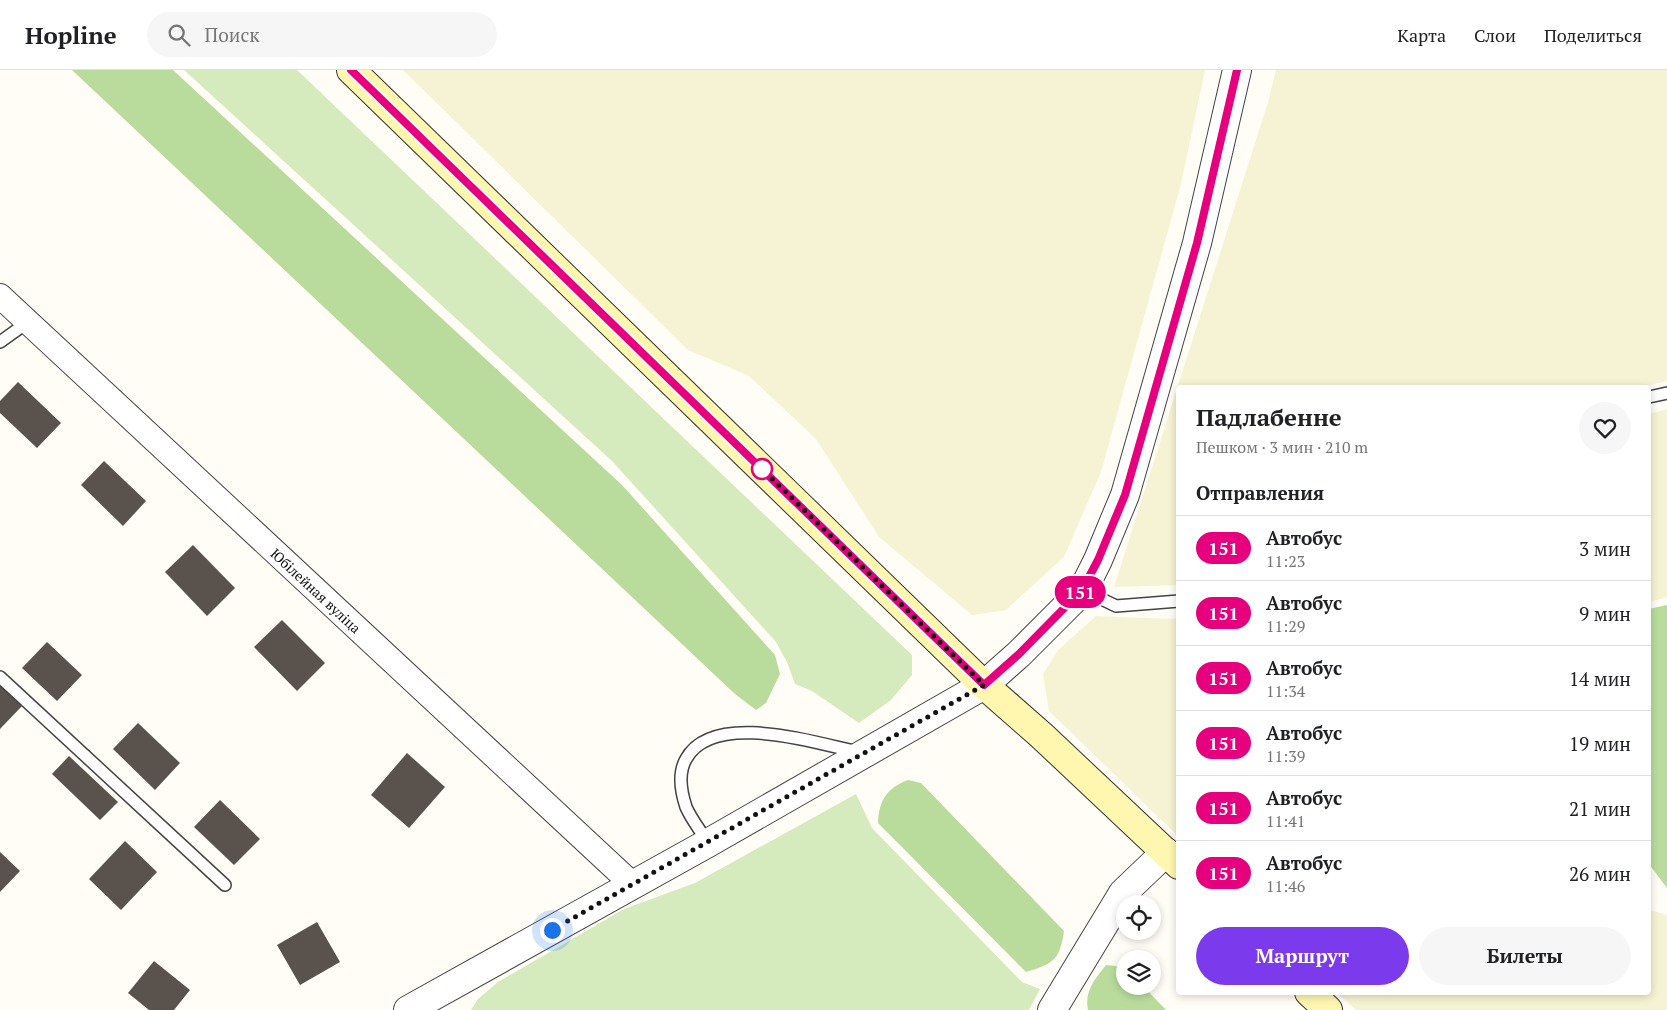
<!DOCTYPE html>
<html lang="ru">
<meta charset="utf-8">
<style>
body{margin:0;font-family:"PT Serif",serif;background:#f6f6f6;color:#202124;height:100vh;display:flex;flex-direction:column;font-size:19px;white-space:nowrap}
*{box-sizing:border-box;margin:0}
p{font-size:16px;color:#757577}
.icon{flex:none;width:28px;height:28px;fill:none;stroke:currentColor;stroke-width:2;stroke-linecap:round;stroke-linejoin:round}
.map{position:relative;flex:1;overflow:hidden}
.panel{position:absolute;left:1176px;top:315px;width:475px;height:610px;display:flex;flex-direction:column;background:#fff;border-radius:5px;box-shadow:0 2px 8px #0003}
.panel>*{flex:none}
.badge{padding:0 10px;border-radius:16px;font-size:18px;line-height:32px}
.controls{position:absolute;left:1116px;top:825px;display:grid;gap:10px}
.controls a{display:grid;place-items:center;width:45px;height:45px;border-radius:50%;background:#fff;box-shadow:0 2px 8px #0003;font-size:25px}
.you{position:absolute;width:25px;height:25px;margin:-12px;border:4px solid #fff;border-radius:50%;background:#1a73e8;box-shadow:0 0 0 8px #1a73e833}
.map>.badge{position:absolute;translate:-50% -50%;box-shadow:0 0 0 2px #fff}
h2{padding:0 20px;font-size:19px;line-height:45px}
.round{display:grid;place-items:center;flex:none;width:52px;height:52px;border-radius:26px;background:#f6f6f6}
.overview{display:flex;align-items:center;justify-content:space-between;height:85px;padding:0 20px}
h1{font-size:24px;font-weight:700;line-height:38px}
.action{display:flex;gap:10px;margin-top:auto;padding:10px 20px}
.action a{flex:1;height:58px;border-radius:30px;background:#7c3aed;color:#fff;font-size:20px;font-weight:700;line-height:58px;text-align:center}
.action a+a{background:#f6f6f6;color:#202124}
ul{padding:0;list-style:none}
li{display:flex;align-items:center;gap:15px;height:65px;padding:0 20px;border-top:1px solid #e0e0e0}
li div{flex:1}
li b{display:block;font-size:19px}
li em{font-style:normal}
li .badge{min-width:55px;font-weight:700;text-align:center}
header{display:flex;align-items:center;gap:30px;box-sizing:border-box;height:70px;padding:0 25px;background:#fff;border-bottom:1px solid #e0e0e0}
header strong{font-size:24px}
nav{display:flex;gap:28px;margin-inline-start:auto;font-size:18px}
.search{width:350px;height:45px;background:#f6f6f6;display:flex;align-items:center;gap:12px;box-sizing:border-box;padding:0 18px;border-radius:28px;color:#757577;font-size:19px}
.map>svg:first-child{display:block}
.farmland{fill:#f6f3d4}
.green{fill:#d5ebbd}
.forest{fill:#b9dc9c}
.building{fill:#5a524d}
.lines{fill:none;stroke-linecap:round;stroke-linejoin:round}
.service-casing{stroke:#444;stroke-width:14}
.minor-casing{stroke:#444;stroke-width:26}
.tertiary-casing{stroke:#444;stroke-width:30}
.secondary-casing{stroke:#333;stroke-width:30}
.service{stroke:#fff;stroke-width:11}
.minor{stroke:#fff;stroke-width:24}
.tertiary{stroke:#fff;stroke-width:28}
.secondary{stroke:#fff6b0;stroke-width:28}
.line-casing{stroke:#fff;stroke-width:11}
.line{stroke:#e6007e;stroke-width:8}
.walk{stroke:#111;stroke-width:5;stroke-dasharray:0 9}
.stop-dot{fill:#fff;stroke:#e6007e;stroke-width:2.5}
.labels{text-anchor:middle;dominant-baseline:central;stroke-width:5;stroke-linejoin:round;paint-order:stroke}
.street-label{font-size:14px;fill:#111;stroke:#fff}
</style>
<header>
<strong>Hopline</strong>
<div class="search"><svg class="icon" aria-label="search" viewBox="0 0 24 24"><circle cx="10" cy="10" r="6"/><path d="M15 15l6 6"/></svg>Поиск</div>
<nav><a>Карта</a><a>Слои</a><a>Поделиться</a></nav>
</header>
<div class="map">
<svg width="1667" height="940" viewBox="0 0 1667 940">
<rect width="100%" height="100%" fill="#fffdf5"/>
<path class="farmland" d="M403,0H1205L1181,114L1101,402L1064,487L1006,540L972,545L879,467L816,369L749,306L688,280Z
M1276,0H1667V311L1639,318H1179V515L1114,517L1268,32Z
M1667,339V527L1649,532V344Z
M1096,546L1174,549L1179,547V767L1049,641L1043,604L1058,580Z
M1649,840L1667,845V940H1356L1338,923L1649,922Z"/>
<path class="green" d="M184,0H297L912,585V605L891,630L859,653L812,621L795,614L787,592L776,572L612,391Z
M856,724L872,758L1022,912L1040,919L1029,940H471L478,929L498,912L624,839L695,813Z"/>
<path class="forest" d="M72,0H173L622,415L775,585L780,604L766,633L756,640L735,624Z
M1667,535V818L1649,794V539Z
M908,710L921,713L1064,861C1060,890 1053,894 1026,902L878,753C879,730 887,718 908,710Z
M1106,895L1124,897L1125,916H1143L1166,940H1088C1084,921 1095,909 1106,895Z"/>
<path class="building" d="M18,312L61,353L37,378L0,343V331Z
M104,391L146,431L123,456L81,415Z
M193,475L235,518L207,546L165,502Z
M282,550L325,593L297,621L254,577Z
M47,572L82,605L57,631L22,598Z
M0,615L22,636L0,659Z
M138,653L180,693L155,720L113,679Z
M407,683L445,717L409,758L371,725Z
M69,686L118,732L100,750L52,704Z
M220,730L260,769L234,795L194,757Z
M125,771L157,802L121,840L89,809Z
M0,782L20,801L0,822Z
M317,852L340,892L300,915L277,875Z
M154,891L190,920L174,940H149L128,923Z"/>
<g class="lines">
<g class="service-casing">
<path id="service" d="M0,272L28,252
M1649,327L1667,323
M1083,520L1116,536L1179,531
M0,607L225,815
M708,773C701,761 691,749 686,737C681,722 678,703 686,689C713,640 815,673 858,682"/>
</g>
<g class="minor-casing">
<g id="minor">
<path id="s1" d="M0,226L633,815"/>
</g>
</g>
<g class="tertiary-casing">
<path id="tertiary" d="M408,940L708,773L984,615L1019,584L1083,520L1098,490L1125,425L1197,173L1237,0
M1052,940L1123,823L1166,782"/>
</g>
<g class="secondary-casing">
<path id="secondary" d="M351,0L984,615L1041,665L1179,795
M1309,922L1328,940"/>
</g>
<use href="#service" class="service"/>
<use href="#minor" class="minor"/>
<use href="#tertiary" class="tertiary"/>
<use href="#secondary" class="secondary"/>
</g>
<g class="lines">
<g class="line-casing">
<path id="line" d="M351,0L984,615L1019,584L1082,520L1098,490L1125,425L1197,173L1237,0"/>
</g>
<use href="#line" class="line"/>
<path class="walk" d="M552,860L984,615L762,399"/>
</g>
<circle class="stop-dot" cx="762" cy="399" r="10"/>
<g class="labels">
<g class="street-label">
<text stroke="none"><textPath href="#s1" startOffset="432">Юбілейная вуліца</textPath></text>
</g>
</g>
</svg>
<div class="controls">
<a><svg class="icon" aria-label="locate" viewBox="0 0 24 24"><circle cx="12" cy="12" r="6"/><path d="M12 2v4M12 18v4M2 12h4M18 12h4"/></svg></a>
<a><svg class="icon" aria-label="layers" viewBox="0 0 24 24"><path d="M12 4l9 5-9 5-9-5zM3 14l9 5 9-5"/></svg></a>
</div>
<div class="you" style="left:552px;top:860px"></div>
<b class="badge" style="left:1080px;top:522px;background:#e6007e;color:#fff">151</b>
<section class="panel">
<div class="overview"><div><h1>Падлабенне</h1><p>Пешком · 3 мин · 210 m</p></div><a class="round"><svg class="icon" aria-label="heart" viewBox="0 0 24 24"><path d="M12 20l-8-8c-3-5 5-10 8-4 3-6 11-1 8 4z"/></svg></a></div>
<h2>Отправления</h2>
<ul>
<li><span class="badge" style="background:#e6007e;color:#fff">151</span><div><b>Автобус</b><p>11:23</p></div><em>3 мин</em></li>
<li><span class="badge" style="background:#e6007e;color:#fff">151</span><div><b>Автобус</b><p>11:29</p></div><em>9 мин</em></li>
<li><span class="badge" style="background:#e6007e;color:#fff">151</span><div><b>Автобус</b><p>11:34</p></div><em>14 мин</em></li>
<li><span class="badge" style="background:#e6007e;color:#fff">151</span><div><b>Автобус</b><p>11:39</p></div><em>19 мин</em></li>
<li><span class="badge" style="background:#e6007e;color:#fff">151</span><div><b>Автобус</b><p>11:41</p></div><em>21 мин</em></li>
<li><span class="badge" style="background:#e6007e;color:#fff">151</span><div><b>Автобус</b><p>11:46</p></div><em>26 мин</em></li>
</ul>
<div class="action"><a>Маршрут</a><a>Билеты</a></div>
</section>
</div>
